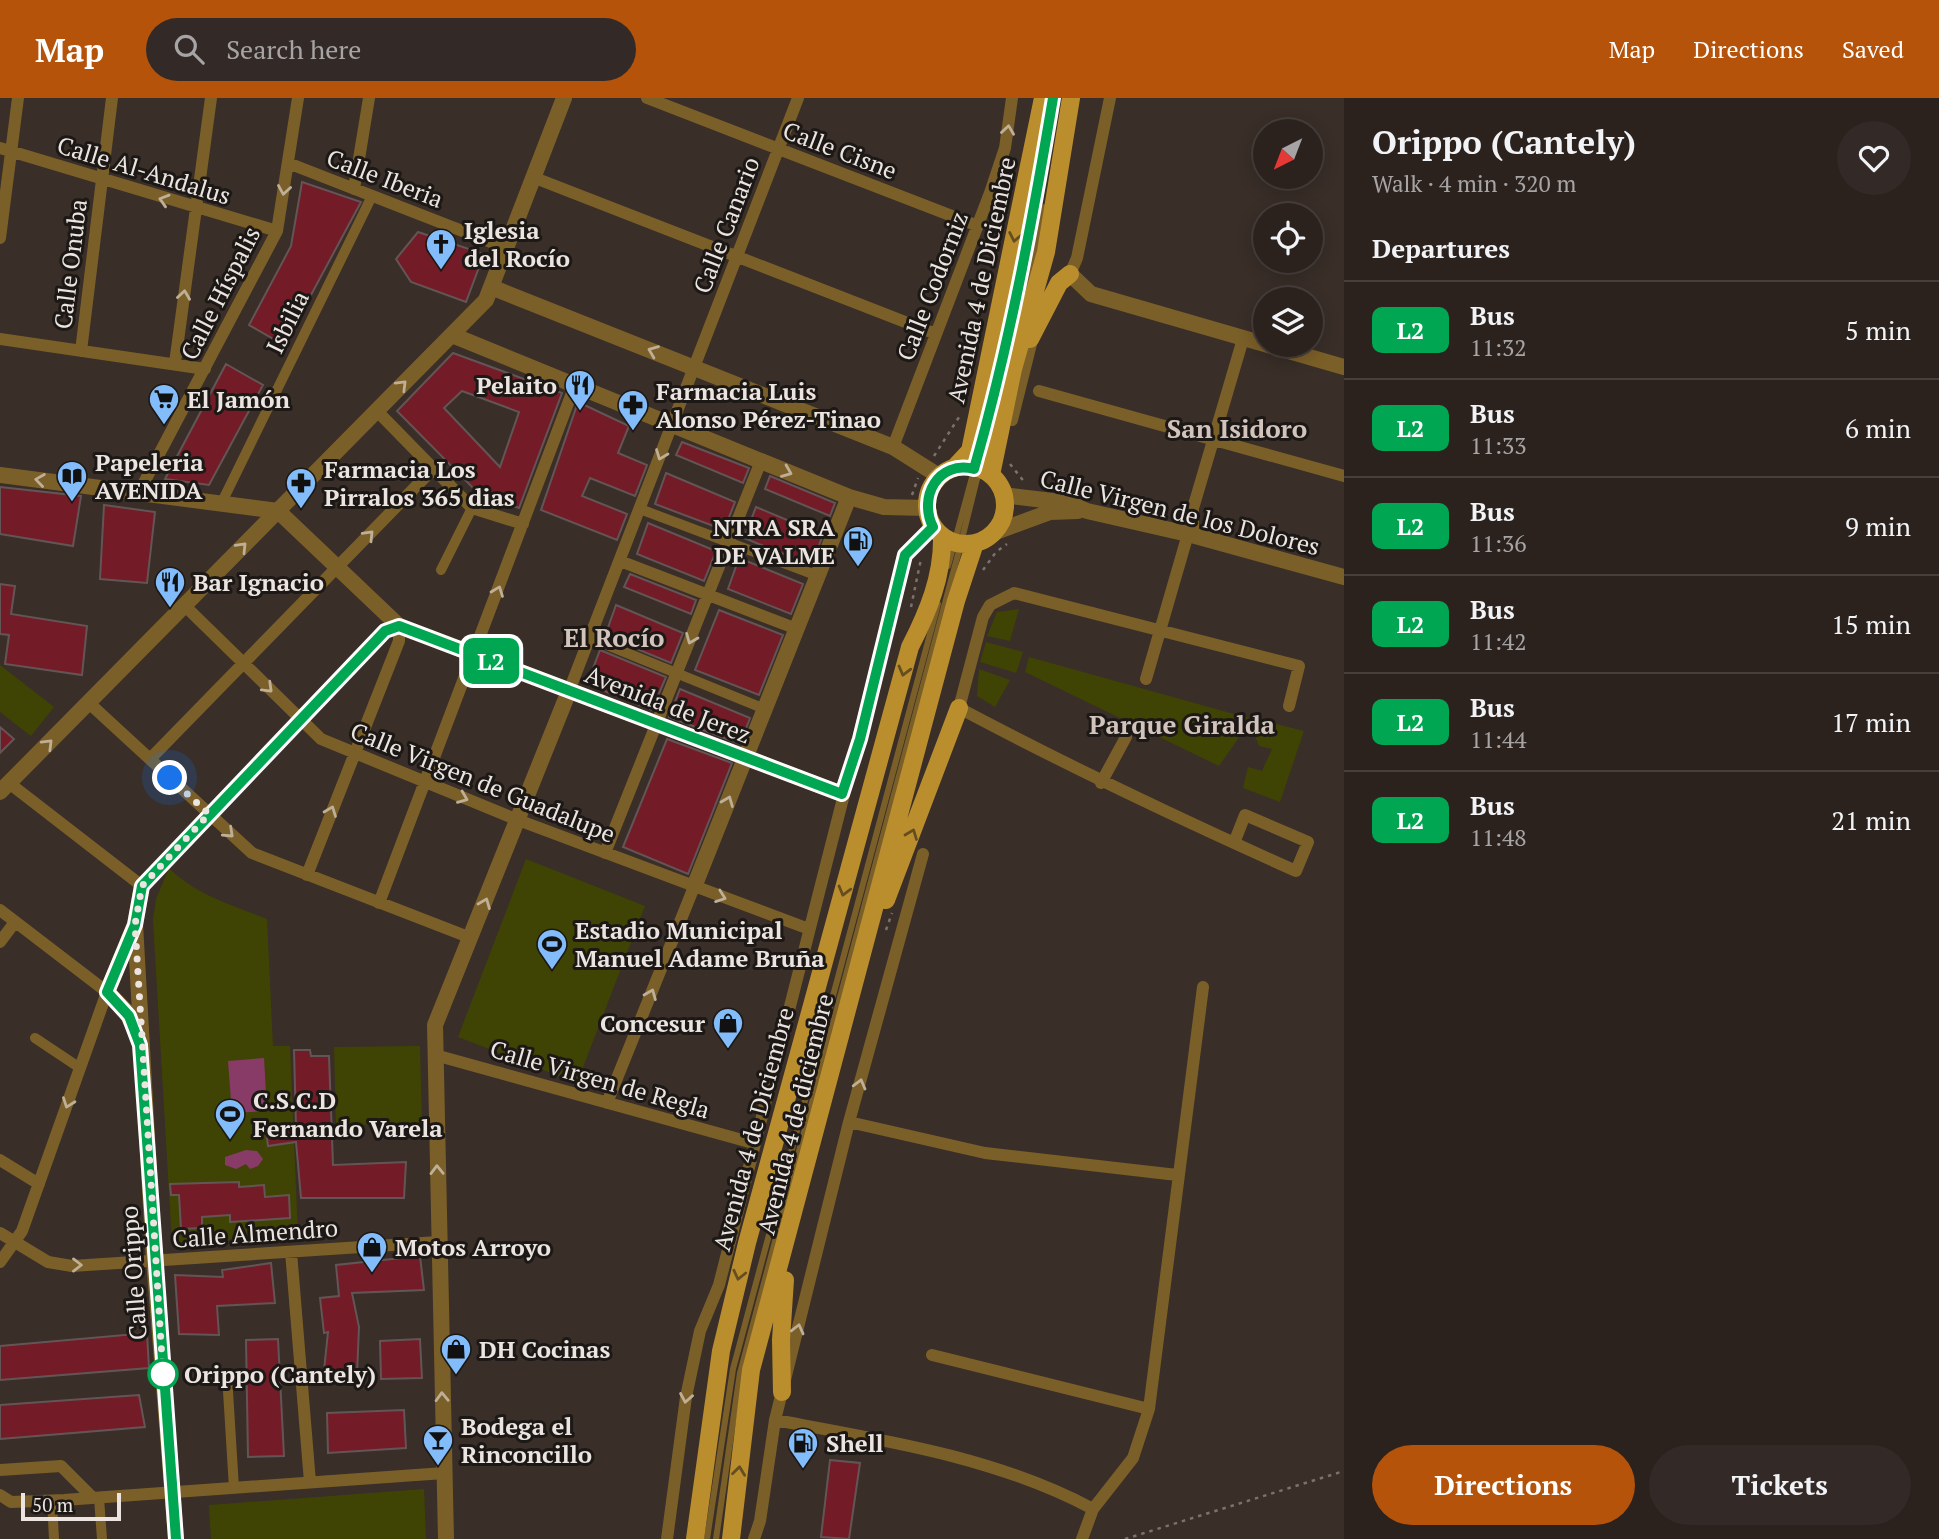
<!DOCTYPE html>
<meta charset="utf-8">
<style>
body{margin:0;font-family:"PT Serif",serif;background:#332a27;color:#f1f3f6;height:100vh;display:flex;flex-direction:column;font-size:26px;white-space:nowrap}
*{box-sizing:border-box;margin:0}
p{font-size:23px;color:#a6a4a4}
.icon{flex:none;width:38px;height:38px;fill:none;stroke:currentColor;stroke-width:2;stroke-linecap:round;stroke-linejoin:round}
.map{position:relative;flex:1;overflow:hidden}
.sheet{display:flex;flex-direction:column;background:#2b221e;width:595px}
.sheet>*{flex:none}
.badge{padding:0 14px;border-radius:10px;font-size:24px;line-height:46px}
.needle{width:46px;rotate:222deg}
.buttons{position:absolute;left:1253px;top:21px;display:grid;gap:14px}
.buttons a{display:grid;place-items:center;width:70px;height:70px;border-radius:50%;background:#2b221e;box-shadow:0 4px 18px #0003,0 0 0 2px #473f3c;font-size:35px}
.scale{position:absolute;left:21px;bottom:18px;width:100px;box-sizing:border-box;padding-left:7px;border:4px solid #ebe4e0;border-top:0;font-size:19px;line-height:24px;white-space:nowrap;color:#ebe4e0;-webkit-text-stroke:5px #1c1815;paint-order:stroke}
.you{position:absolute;width:35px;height:35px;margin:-18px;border:5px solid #fff;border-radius:50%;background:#1a73e8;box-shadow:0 0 0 10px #1a73e833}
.map>.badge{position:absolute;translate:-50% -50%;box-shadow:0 0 0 4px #fff}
h2{padding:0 28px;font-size:26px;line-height:63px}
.round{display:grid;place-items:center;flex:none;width:74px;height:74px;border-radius:37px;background:#332a27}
.head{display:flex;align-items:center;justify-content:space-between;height:119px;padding:0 28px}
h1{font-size:33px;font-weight:700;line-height:52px}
.primary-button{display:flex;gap:14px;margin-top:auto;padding:14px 28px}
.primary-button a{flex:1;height:80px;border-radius:42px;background:#b45309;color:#fff;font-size:28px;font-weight:700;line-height:80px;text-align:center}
.primary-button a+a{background:#332a27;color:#f1f3f6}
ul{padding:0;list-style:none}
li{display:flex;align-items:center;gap:21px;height:98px;padding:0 28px;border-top:2px solid #473f3c}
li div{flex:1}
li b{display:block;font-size:26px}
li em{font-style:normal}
li .badge{min-width:77px;font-weight:700;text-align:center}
header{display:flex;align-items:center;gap:42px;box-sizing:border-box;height:98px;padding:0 35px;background:#b45309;color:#fff}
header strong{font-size:33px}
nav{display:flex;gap:38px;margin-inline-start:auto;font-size:24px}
.search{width:490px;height:63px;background:#332a27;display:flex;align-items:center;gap:18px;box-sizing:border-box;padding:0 24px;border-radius:38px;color:#a6a4a4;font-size:26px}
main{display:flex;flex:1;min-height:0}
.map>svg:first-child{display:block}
.green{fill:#3f4404}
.water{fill:#893b68}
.building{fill:#731c27;stroke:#635555;stroke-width:2;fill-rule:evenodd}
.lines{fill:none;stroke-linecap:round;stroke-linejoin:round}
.path{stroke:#7c726d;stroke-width:2.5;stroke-dasharray:3.5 5;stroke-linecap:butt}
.service{stroke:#7b5f28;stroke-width:6}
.pedestrian{stroke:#7b5f28;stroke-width:10}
.minor{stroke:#7b5f28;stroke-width:12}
.tertiary{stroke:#7b5f28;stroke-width:16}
.primary{stroke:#bb8e2d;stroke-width:18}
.oneway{stroke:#beaf96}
.oneway2{stroke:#644d20}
.line-casing{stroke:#fff;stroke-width:16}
.line{stroke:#00a651;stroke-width:10}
.walk{stroke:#ebe4e0;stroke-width:7;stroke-dasharray:0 12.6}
.stop-dot{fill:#fff;stroke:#00a651;stroke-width:3.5}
.labels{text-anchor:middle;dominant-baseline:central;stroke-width:6;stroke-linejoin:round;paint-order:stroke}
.street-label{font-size:24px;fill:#ebe4e0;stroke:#1c1815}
.poi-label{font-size:24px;font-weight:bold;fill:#ebe4e0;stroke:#1c1815;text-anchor:start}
.stop-label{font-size:24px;font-weight:bold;fill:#ebe4e0;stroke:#1c1815;text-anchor:start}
.neighbourhood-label{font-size:26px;font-weight:bold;fill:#d2c4bc;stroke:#1c1815}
</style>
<header>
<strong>Map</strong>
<div class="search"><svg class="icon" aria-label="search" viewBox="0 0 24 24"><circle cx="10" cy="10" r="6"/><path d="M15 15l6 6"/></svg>Search here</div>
<nav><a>Map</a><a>Directions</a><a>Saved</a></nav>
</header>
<main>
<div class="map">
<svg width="1344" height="1441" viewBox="0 0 1344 1441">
<rect width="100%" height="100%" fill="#392e28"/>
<path class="green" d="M1019,511L1010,543L987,538L997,514Z
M986,544L1023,554L1016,575L980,564Z
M1029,559L1252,621L1219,668L1025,574Z
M0,567L54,609L31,638L0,614Z
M979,571L1010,582L995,609L977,598Z
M1260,622L1304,633L1280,704L1243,690L1248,669L1262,673L1272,651L1259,648L1256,641Z
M526,761L645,808L577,985L458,939Z
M169,770C196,797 232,807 267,821L273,948H290L298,1138L172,1145L153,822L156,801Z
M420,948L422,1026L336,1027L334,949Z
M424,1391L426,1441H211L209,1407Z"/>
<path class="water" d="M264,960L267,1013L232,1015L228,963Z
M246,1052L257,1053L263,1061L258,1068L250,1071L246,1066L236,1071L225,1067V1059Z"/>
<path class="building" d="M302,84L361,104L284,247L249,227L291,148Z
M418,134L484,156L466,204L411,184L396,161Z
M453,255L562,295L519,410L480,397L397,313ZM462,293L519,314L500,369L444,310Z
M226,266L263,287L209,387L165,381Z
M578,304L629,328L618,355L647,367L635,398L590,380L582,398L627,416L617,442L541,412Z
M682,344L749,370L743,385L676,357Z
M666,375L735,404L724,432L655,406Z
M770,378L835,405L830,418L765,391Z
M0,389L81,398L73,448L0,436Z
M104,407L155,414L147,485L100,481Z
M756,409L823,437L811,467L744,440Z
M648,425L716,453L704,483L637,456Z
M739,460L803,486L791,516L728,491Z
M630,476L696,502L691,516L624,489Z
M0,486L15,488L11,516L87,528L82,577L5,566L9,537L0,536Z
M616,507L683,535L671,565L605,538Z
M719,512L783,537L759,597L695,572Z
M600,552L666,579L652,612L587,586Z
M680,591L750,620L740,646L669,619Z
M0,629L14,641L0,655Z
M667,641L732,665L688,776L623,749Z
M294,952H310L311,958H329L333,1067L406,1064L404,1100H301L296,1044L268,1048L266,1033L296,1029Z
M239,1084V1089L264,1087L265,1099L289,1097L290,1120L230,1124V1117L202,1119V1130L181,1131L179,1097H171L170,1086Z
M420,1158L424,1192L352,1195L359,1229L357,1276L323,1282L328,1234L324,1235L320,1200L339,1198L336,1167Z
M271,1165L275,1205L217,1208L219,1237L179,1236L175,1177L223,1179L222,1172Z
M147,1235L149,1270L0,1282V1248Z
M278,1241L284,1358L248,1359L246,1242Z
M420,1241L422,1280L381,1281L380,1243Z
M139,1297L145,1329L0,1341V1307Z
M404,1312L406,1350L328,1355L327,1315Z
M830,1362L860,1365L849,1441L821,1439Z"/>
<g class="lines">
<path class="path" d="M934,358L961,316
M1010,366L1026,386
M912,397L918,380
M983,472L996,454L1007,446
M911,509L921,461
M886,832L892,815
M1125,1441L1344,1373"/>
<path class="service" d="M1012,244L1045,109
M1003,266L1029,146L1053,0
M948,468L980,350
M707,1441L733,1271L938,506
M716,1441L740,1275L961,445L1007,261"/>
<path class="pedestrian" d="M221,406L372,98
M640,411L818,478
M1194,438V407
M441,472L472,410
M590,540L765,611
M35,940L80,970
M227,1277L234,1390
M99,1400L102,1441
M52,1403L54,1441"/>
<path class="minor" d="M647,0L978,128
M0,50L277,133
M288,65L506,150
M535,80L936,236
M354,91L369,0
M0,140L18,0
M1070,176L1077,160L1110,0
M0,241L205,271
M81,253L112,0
M175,265L211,0
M1039,293L1344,378
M377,313L472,410L523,426
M1012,322L1034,234
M893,349L990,95L1005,50L1012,0
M138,396L277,133L298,0
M1194,407L1243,241
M620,463L797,531
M185,508L321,641L518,722L809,831
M1146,581L1188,436
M569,593L798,0
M89,605L252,755L471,840
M150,661L433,371
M9,685L142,788L385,533L399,528V543L307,777
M1101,685L1126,639
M1234,745L1245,717L1308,744L1296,773C1182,722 1070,669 959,610L983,519L990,507L1014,495L1299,568L1289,608
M605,755L761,363
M379,805L575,287
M0,812L107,894L22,1133L0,1164
M0,844L15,824
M435,957L753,1045
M607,1005L694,789
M849,1024L985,1055L1177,1077
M0,1062L39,1086
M0,1135L48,1164L72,1168L438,1144
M291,1154L310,1384
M932,1257L1149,1311L1133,1360L1093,1411
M1149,1311L1203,889
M775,1322C883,1342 996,1359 1093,1411L1082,1441
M0,1372L61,1368L93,1400
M0,1397L11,1404L64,1402L444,1375
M667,1441L686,1299L700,1233L719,1187L905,457L933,429
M754,1441L760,1423L775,1322L849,1024L923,756"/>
<path class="tertiary" d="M1070,176L1091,196L1344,269
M491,189L893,349L939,378
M452,237L849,399L884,409L927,410
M0,377L278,413L399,528L842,696
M1003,397L1069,405L1087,413L1188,436L1344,479
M993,435L1050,414L1078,413
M0,694L486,202L564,0
M694,789L849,399
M135,826L154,1162L176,1441
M136,934L126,913L107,894L135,826L142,788
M446,1441L435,927L569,593"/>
<path class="primary" d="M1030,241L1059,185L1070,176
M927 407a39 39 0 1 1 78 0a39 39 0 1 1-78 0Z
M955,369L970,353L1043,0
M991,377L1013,271L1046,154L1071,0
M886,802L959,610
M782,1294L781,1242L785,1182
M695,1441L721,1253L747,1145L910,549C928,514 943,478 942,438
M731,1441L751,1272L956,503L975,445"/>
</g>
<defs><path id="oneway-chevron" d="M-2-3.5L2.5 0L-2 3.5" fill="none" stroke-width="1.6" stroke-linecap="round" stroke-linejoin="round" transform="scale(1.75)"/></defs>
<g class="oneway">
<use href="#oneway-chevron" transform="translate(1008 32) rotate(-82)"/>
<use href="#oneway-chevron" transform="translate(284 92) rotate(99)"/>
<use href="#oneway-chevron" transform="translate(164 102) rotate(-163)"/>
<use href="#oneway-chevron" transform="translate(184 197) rotate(-82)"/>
<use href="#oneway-chevron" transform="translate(653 253) rotate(-158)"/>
<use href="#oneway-chevron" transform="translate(402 287) rotate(-45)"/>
<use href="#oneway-chevron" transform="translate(661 357) rotate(111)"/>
<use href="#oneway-chevron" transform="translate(787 374) rotate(22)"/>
<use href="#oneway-chevron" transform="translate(40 382) rotate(-172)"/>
<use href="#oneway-chevron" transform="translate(369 437) rotate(-46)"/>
<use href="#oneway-chevron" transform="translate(242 449) rotate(-46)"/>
<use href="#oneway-chevron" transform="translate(498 493) rotate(-69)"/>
<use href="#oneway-chevron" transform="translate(691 541) rotate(112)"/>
<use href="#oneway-chevron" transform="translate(268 590) rotate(44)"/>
<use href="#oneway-chevron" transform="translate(48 646) rotate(-45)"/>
<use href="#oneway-chevron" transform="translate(463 700) rotate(22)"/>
<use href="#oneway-chevron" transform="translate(728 703) rotate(-68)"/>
<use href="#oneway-chevron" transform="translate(331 713) rotate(-69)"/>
<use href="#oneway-chevron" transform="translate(229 735) rotate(43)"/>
<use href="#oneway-chevron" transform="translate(721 799) rotate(20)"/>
<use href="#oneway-chevron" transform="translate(485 805) rotate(-68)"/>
<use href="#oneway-chevron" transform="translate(651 896) rotate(-68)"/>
<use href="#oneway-chevron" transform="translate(860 986) rotate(-75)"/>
<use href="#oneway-chevron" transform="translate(68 1005) rotate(110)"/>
<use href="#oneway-chevron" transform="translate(437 1072) rotate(-91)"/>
<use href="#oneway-chevron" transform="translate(77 1167)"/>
<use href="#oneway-chevron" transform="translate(798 1231) rotate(-76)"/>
<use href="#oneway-chevron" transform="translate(442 1299) rotate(-92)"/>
<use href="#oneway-chevron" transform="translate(686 1300) rotate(100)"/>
</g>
<g class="oneway2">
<use href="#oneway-chevron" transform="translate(1015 139) rotate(101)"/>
<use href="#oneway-chevron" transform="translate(904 573) rotate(105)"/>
<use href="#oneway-chevron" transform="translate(912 736) rotate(-69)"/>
<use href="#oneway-chevron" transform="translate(844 793) rotate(105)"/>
<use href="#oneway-chevron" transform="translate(739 1177) rotate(103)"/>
<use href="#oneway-chevron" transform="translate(739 1373) rotate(-83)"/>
</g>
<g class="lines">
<g class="line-casing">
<path id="line" d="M176,1441L140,947L129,918L107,894L135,827L142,788L385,533L399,528L842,696L860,641L905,457L933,429C918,399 938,362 974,371C1009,249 1032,125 1053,0"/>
</g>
<use href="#line" class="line"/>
<path class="walk" d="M163,1276L135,827L142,788L209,716L170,680"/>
</g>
<defs>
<g id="church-pin" transform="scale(1.575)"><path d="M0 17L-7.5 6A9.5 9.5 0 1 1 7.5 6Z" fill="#82bcfa" stroke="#1c1815"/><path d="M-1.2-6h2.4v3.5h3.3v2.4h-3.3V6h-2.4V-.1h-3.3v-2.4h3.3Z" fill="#111"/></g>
<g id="restaurant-pin" transform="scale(1.575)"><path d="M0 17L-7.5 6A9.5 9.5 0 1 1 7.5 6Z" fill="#82bcfa" stroke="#1c1815"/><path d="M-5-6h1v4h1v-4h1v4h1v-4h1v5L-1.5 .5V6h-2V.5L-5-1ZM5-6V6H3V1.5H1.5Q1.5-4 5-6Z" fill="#111"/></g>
<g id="supermarket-pin" transform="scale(1.575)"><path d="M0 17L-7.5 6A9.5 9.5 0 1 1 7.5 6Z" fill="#82bcfa" stroke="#1c1815"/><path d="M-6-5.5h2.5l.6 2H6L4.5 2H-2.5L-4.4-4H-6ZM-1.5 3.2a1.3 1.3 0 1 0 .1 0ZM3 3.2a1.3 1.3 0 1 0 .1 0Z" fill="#111"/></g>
<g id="pharmacy-pin" transform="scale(1.575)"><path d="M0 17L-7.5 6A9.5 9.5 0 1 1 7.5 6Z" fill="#82bcfa" stroke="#1c1815"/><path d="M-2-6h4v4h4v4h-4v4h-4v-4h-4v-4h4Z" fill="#111"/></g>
<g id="library-pin" transform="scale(1.575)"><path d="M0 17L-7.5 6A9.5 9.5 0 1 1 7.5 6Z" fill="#82bcfa" stroke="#1c1815"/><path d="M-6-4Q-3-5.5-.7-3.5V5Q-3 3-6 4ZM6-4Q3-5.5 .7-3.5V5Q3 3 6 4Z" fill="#111"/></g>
<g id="fuel-pin" transform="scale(1.575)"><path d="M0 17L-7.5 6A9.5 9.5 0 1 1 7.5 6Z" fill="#82bcfa" stroke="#1c1815"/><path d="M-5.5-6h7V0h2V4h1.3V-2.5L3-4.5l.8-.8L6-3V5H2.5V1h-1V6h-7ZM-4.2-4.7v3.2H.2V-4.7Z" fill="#111"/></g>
<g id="stadium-pin" transform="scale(1.575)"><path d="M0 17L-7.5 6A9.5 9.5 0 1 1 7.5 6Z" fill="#82bcfa" stroke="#1c1815"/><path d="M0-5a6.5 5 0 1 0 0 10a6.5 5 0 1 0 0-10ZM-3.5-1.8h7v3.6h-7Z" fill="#111"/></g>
<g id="shop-pin" transform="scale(1.575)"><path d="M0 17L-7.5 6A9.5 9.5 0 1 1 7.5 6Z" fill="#82bcfa" stroke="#1c1815"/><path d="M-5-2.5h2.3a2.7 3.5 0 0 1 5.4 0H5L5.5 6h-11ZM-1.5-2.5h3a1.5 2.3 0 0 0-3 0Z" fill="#111"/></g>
<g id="bar-pin" transform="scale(1.575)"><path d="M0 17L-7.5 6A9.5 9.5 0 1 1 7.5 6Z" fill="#82bcfa" stroke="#1c1815"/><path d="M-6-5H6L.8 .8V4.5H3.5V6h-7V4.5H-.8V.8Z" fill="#111"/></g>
</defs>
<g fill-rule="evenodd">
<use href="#church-pin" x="441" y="146"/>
<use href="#restaurant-pin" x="580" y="287"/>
<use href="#supermarket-pin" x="164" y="301"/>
<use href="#pharmacy-pin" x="633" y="307"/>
<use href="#library-pin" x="72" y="378"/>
<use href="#pharmacy-pin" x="301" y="385"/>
<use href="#fuel-pin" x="858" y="443"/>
<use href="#restaurant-pin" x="170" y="484"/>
<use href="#stadium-pin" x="552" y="846"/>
<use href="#shop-pin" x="728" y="925"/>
<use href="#stadium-pin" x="230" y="1016"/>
<use href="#shop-pin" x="372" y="1149"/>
<use href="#shop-pin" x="456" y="1251"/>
<use href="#bar-pin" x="438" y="1342"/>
<use href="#fuel-pin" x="803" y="1345"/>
</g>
<circle class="stop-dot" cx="163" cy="1276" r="14"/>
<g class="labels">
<g class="street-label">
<text transform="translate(840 52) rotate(21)">Calle Cisne</text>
<text transform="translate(144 72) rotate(17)">Calle Al-Andalus</text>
<text transform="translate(385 80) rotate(21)">Calle Iberia</text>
<text transform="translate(726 127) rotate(-69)">Calle Canario</text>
<text transform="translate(70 166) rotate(-83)">Calle Onuba</text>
<text transform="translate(981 182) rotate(-78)">Avenida 4 de Diciembre</text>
<text transform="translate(932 188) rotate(-69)">Calle Codorniz</text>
<text transform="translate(220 195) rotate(-63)">Calle Híspalis</text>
<text transform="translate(287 224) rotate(-64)">Isbilia</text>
<text transform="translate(1180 414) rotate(14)">Calle Virgen de los Dolores</text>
<text transform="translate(668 606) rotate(21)">Avenida de Jerez</text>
<text transform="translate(483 684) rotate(22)">Calle Virgen de Guadalupe</text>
<text transform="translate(600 981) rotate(16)">Calle Virgen de Regla</text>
<text transform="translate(795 1016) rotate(-76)">Avenida 4 de diciembre</text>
<text transform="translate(753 1031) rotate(-75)">Avenida 4 de Diciembre</text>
<text transform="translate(255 1135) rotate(-4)">Calle Almendro</text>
<text transform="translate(133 1175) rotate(-94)">Calle Orippo</text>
</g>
<g class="poi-label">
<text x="464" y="132">Iglesia<tspan x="464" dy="28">del Rocío</tspan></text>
<text x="557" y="287" text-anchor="end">Pelaito</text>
<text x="656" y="293">Farmacia Luis<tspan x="656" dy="28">Alonso Pérez-Tinao</tspan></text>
<text x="187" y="301">El Jamón</text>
<text x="95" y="364">Papeleria<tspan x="95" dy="28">AVENIDA</tspan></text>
<text x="324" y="371">Farmacia Los<tspan x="324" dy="28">Pirralos 365 dias</tspan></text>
<text x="835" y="429" text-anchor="end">NTRA SRA<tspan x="835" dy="28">DE VALME</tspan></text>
<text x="193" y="484">Bar Ignacio</text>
<text x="575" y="832">Estadio Municipal<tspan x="575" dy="28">Manuel Adame Bruña</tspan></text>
<text x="705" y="925" text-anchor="end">Concesur</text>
<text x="253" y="1002">C.S.C.D<tspan x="253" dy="28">Fernando Varela</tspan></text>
<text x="395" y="1149">Motos Arroyo</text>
<text x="479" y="1251">DH Cocinas</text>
<text x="461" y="1328">Bodega el<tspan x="461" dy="28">Rinconcillo</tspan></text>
<text x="826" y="1345">Shell</text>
</g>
<g class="stop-label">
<text x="184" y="1276">Orippo (Cantely)</text>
</g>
<g class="neighbourhood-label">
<text x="1237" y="330">San Isidoro</text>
<text x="614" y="539">El Rocío</text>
<text x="1182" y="626">Parque Giralda</text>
</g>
</g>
</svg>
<div class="buttons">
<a><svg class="needle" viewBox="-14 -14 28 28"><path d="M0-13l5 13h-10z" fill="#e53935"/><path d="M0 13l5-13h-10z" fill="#a6a4a4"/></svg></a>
<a><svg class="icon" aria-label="locate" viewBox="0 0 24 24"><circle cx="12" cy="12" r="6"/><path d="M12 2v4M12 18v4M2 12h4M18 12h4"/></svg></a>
<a><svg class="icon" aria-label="layers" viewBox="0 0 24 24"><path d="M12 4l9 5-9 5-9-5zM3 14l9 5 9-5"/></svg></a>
</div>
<div class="scale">50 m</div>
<div class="you" style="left:170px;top:680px"></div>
<b class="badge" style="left:491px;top:563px;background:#00a651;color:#fff">L2</b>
</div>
<section class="sheet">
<div class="head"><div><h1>Orippo (Cantely)</h1><p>Walk · 4 min · 320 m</p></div><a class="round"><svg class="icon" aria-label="heart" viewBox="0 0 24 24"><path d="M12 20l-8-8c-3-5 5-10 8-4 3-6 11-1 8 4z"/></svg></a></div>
<h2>Departures</h2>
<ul>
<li><span class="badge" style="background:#00a651;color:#fff">L2</span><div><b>Bus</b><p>11:32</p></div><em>5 min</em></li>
<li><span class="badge" style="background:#00a651;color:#fff">L2</span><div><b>Bus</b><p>11:33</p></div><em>6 min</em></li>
<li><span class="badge" style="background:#00a651;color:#fff">L2</span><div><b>Bus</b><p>11:36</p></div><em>9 min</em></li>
<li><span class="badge" style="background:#00a651;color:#fff">L2</span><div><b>Bus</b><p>11:42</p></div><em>15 min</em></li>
<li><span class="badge" style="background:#00a651;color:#fff">L2</span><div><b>Bus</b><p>11:44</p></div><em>17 min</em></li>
<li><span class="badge" style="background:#00a651;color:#fff">L2</span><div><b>Bus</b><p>11:48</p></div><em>21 min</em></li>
</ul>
<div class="primary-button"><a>Directions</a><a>Tickets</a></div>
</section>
</main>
